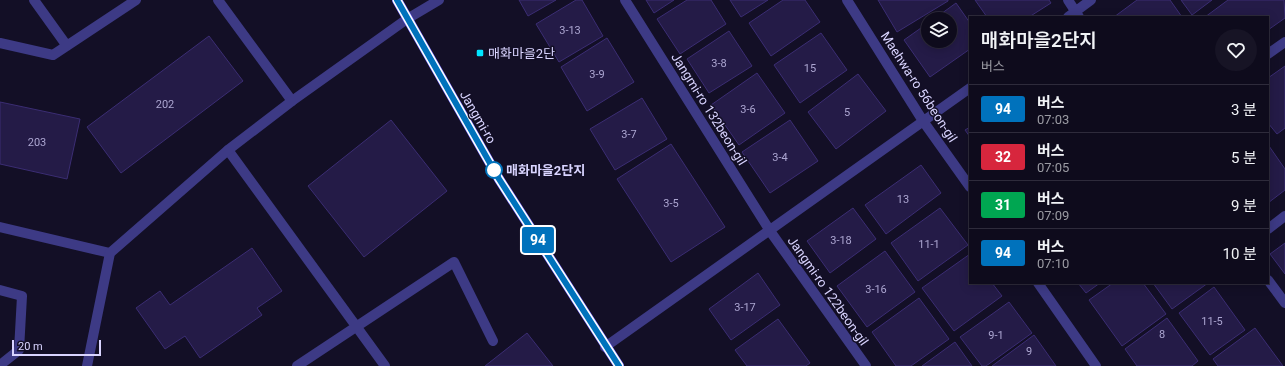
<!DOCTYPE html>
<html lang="ko">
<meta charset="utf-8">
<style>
body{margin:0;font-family:Roboto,"Noto Sans KR",sans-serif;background:#171425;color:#f1f3f6;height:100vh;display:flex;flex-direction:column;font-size:15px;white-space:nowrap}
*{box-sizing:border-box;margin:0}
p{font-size:13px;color:#9b9ba3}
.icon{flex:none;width:22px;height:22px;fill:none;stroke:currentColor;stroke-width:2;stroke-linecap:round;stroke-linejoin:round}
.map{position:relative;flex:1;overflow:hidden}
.drawer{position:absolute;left:969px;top:16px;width:300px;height:268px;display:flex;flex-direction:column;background:#0e0b1c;border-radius:0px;box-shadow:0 2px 10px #0003,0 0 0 1px #2e2b3b}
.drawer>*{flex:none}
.badge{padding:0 8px;border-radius:3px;font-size:14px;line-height:26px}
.fabs{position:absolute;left:921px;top:12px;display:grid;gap:8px}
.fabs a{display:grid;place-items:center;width:36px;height:36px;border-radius:50%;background:#0e0b1c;box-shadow:0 2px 10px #0003,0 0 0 1px #2e2b3b;font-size:20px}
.scale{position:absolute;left:12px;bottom:10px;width:89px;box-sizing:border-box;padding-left:4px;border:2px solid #d9d4ff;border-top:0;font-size:11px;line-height:14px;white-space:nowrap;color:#d9d4ff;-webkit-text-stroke:3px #130f26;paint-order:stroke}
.map>.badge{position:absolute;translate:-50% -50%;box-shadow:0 0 0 2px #fff}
.round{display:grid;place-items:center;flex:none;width:42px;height:42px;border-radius:21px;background:#171425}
.headline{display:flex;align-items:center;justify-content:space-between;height:68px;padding:0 12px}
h1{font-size:19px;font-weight:600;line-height:30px}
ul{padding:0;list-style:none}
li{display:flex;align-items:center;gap:12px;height:48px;padding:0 12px;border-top:1px solid #2e2b3b}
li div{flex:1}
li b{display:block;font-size:15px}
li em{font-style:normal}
li .badge{min-width:44px;font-weight:700;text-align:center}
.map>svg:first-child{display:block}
.building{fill:#241b47;stroke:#3b2d73}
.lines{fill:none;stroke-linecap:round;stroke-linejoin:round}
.lane{stroke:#3d3a85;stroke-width:10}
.street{stroke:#3d3a85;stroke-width:10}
.secondary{stroke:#6f6bff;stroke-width:10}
.line-casing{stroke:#fff;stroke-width:9}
.line{stroke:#0072bc;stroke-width:6}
.poi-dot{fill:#00e5ff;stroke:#130f26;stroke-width:1.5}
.stop-dot{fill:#fff;stroke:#0072bc;stroke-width:2}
.labels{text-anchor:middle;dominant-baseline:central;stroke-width:3;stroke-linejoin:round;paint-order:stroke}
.number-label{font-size:11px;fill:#aca6d1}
.poi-label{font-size:13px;fill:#d9d4ff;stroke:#130f26;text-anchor:start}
.street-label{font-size:13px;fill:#d9d4ff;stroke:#130f26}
.stop-label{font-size:13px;font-weight:bold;fill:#d9d4ff;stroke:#130f26;text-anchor:start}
</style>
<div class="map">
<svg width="1285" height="366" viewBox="0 0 1285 366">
<rect width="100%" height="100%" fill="#130f26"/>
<path class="building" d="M519,0H556L528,16Z
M576,0H582L603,36L559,62L536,24Z
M646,0H674L654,13Z
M687,0H711L726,24L680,54L657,19Z
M730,0H768L741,17Z
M783,0H805L820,22L771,56L749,23Z
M878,0H948V1L897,32Z
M975,0H1049L1051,3L1029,17H987Z
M1137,0H1170L1182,17H1114Z
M1181,0H1212L1192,15Z
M1228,0H1284L1285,18L1268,30V17H1205Z
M956,3L970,23V49L930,77L904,40L928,23V41H950V19H934Z
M729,31L752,66L709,93L687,59Z
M821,33L847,70L800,103L774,65Z
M209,36L243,81L121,173L87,127Z
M607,38L634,82L587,111L561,67Z
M1285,66V128L1277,134L1268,123V78Z
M757,73L785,113L739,145L711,105Z
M858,74L886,111L836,149L808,112Z
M642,98L667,139L615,170L590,129Z
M0,102L80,119L67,179L0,164Z
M391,120L447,191L364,257L308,186Z
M790,120L818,161L770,193L742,152Z
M970,127V137L965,130Z
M671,144L725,227L671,262L617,179Z
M1269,146L1285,169V190L1268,203Z
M921,165L941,193L886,234L865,205Z
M853,208L876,239L830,273L807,241Z
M940,208L968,245L918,281L891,243Z
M1285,243V274L1270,254Z
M252,248L282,291L257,308L262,315L200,358L185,336L165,349L136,308L160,291L170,305Z
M885,251L915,292L867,327L837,286Z
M970,254V283H992L1002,296L954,331L922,288Z
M758,273L780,305L731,340L709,309Z
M1078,283H1100L1086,293Z
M1113,283H1143L1166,314L1122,346L1089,300Z
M1153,283H1208L1172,309Z
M1214,287L1245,330L1210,355L1179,313Z
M919,298L949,339L911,366H896L872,332Z
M1009,302L1032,333L986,366H982L960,337Z
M1167,318L1198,361L1192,366H1137L1125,349Z
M778,319L810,363L806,366H747L735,350Z
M1255,328L1283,366H1218L1213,359Z
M527,333L553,366H485Z
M1034,335L1056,366H992Z
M955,342L972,366H922Z"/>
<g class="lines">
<path class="lane" d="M34,0L67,46
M218,0L292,101
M0,43L53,55L136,0
M228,150L385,366
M0,227L110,253
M0,290L22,296L19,350L0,365
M297,366L454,262L493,341"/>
<path class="street" d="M625,0L770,231L866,366
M847,0L923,121L970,187
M1068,0L1079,17
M1068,17L1091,0
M1268,54L1285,42
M1268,229L1285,216
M1268,280L1285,303
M1038,283L1096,366
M605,347L970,88
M87,366L110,253L228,150L292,101L407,19L439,0"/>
<path class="secondary" d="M397,0L499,179L619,366"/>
</g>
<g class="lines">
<g class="line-casing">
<path id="line" d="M397,0L499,179L619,366"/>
</g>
<use href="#line" class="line"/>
</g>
<rect class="poi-dot" x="476" y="49" width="8" height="8" rx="2"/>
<circle class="stop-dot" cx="494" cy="170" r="8"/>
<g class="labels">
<g class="number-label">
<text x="570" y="30">3-13</text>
<text x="719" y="63">3-8</text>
<text x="810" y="68">15</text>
<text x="597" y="74">3-9</text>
<text x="165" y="104">202</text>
<text x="748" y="109">3-6</text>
<text x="847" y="112">5</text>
<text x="629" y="134">3-7</text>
<text x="37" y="142">203</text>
<text x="780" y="157">3-4</text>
<text x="903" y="199">13</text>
<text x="671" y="203">3-5</text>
<text x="841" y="240">3-18</text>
<text x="929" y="244">11-1</text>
<text x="876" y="289">3-16</text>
<text x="745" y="307">3-17</text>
<text x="1212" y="321">11-5</text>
<text x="1162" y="334">8</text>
<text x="996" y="335">9-1</text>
<text x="1029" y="351">9</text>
</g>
<g class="poi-label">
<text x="488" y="53">매화마을2단</text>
</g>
<g class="street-label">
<text transform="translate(919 87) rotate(57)">Maehwa-ro 56beon-gil</text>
<text transform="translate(709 109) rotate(58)">Jangmi-ro 132beon-gil</text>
<text transform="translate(478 117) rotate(60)">Jangmi-ro</text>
<text transform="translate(828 291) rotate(55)">Jangmi-ro 122beon-gil</text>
</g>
<g class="stop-label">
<text x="506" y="170">매화마을2단지</text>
</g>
</g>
</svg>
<div class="fabs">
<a><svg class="icon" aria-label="layers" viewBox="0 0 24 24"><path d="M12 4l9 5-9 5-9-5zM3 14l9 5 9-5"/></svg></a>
</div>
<div class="scale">20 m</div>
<b class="badge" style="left:538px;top:240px;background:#0072bc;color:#fff">94</b>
<section class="drawer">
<div class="headline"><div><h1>매화마을2단지</h1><p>버스</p></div><a class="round"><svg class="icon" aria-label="heart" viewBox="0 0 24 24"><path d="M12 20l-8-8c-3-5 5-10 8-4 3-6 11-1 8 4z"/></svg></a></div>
<ul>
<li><span class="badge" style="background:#0072bc;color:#fff">94</span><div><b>버스</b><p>07:03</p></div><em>3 분</em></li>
<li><span class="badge" style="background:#d7263d;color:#fff">32</span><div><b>버스</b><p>07:05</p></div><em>5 분</em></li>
<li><span class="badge" style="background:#00a651;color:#fff">31</span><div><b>버스</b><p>07:09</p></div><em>9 분</em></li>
<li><span class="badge" style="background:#0072bc;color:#fff">94</span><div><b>버스</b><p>07:10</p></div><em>10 분</em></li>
</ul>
</section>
</div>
